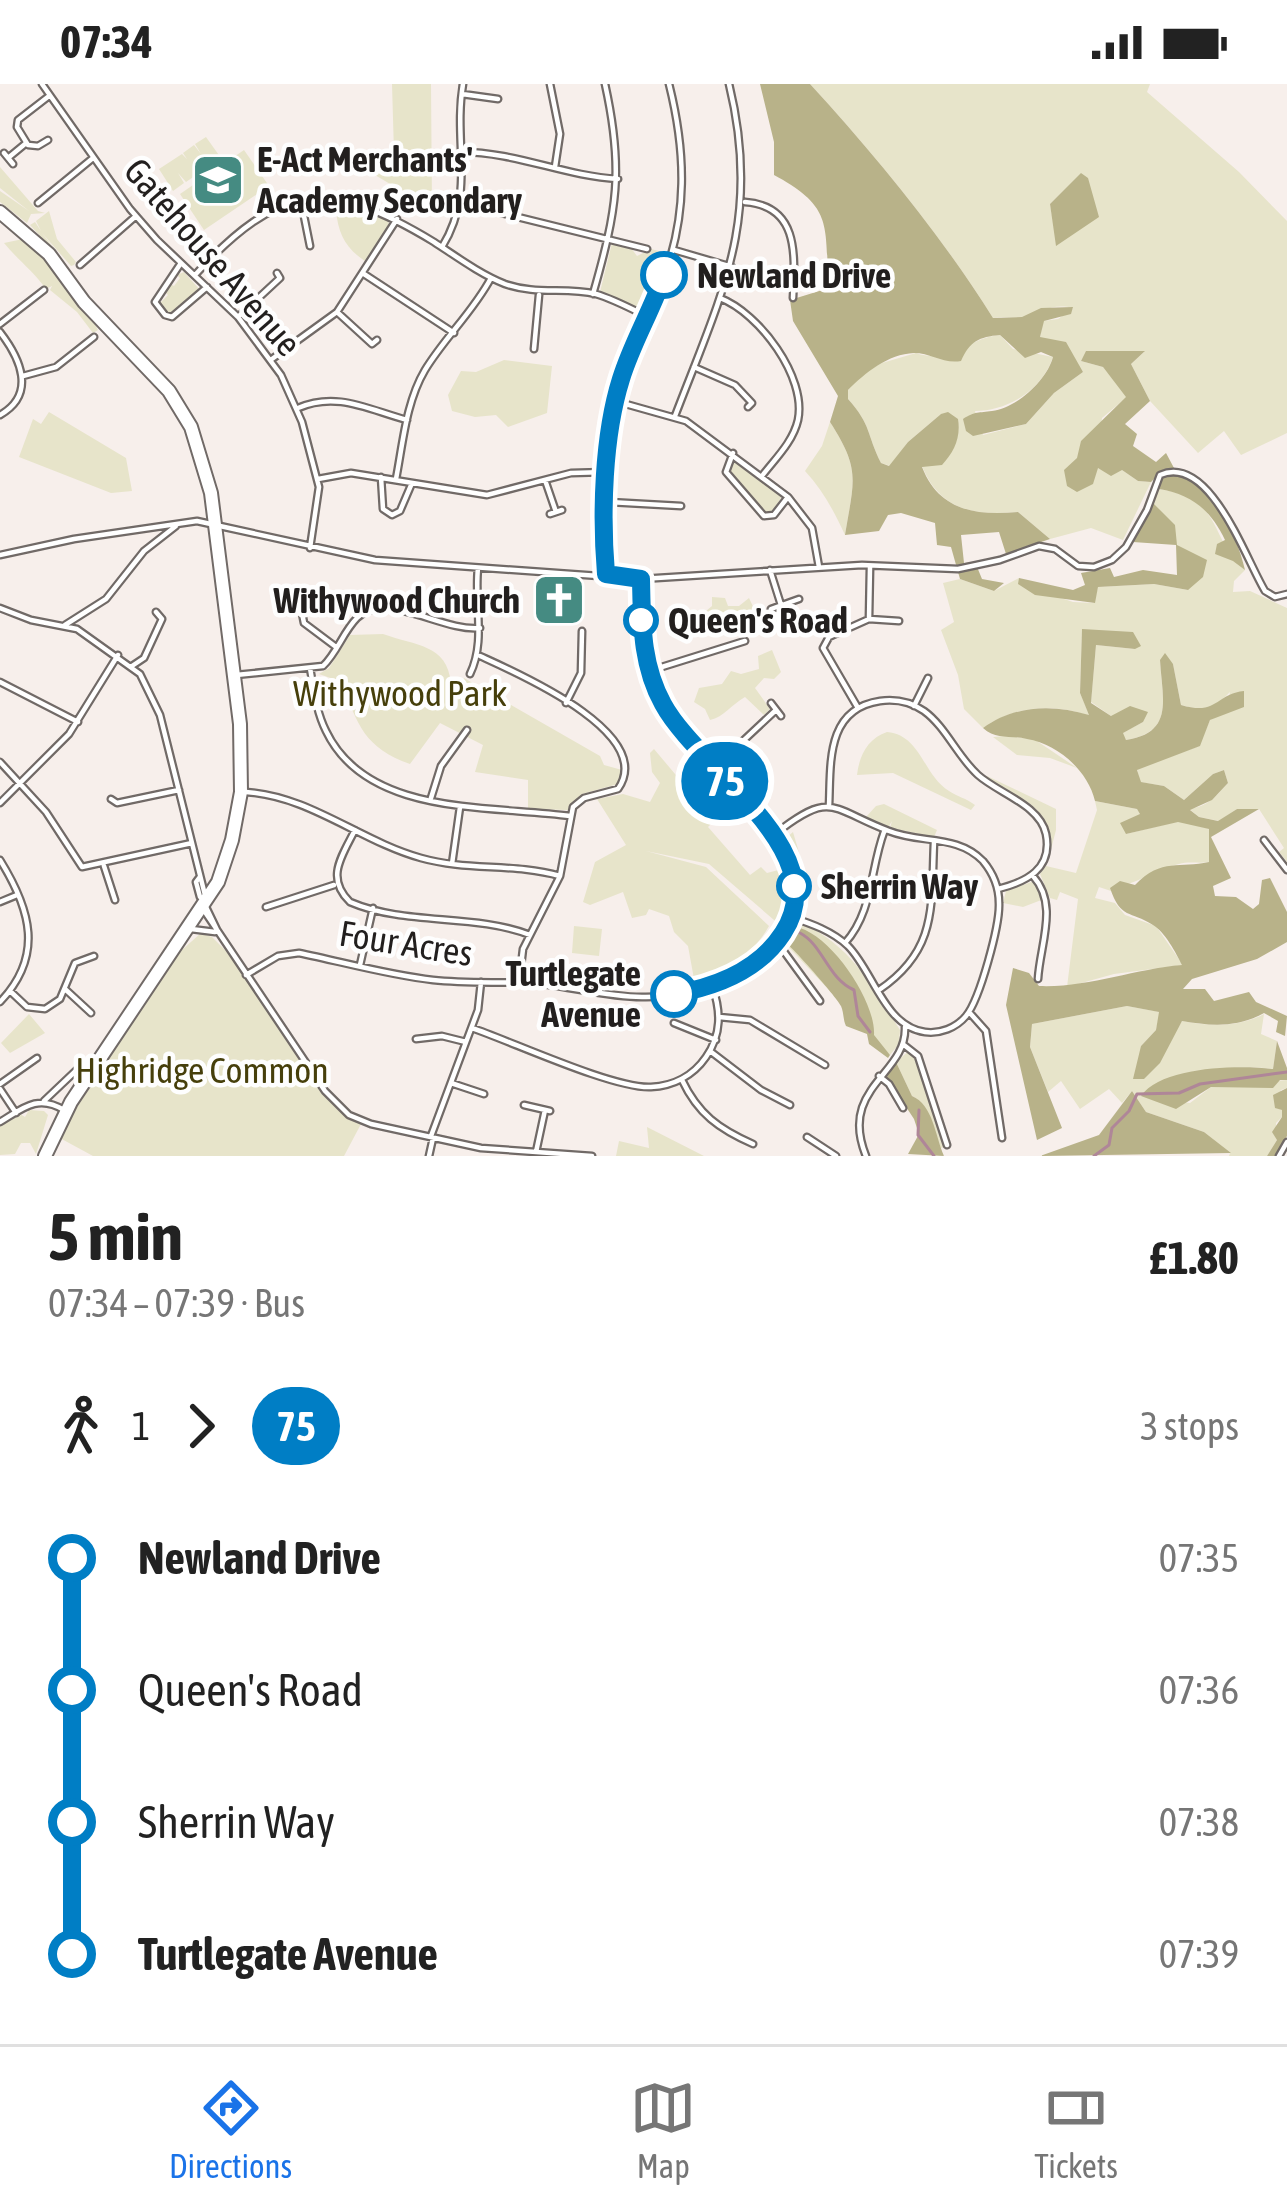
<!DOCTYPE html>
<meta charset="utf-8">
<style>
body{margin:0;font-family:"Asap Condensed",sans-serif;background:#f2f2f2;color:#222;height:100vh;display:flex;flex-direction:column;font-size:45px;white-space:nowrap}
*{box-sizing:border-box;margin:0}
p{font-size:39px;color:#767676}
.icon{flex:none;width:66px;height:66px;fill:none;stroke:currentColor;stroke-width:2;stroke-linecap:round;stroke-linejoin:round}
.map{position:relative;height:1072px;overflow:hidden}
.panel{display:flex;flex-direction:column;background:#fff;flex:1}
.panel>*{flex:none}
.badge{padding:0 24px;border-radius:39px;font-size:42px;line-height:78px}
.map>.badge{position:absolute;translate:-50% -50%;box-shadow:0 0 0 6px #fff}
.legs{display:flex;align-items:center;gap:18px;height:132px;padding:0 48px;font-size:39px}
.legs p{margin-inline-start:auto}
.head{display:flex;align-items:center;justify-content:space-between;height:204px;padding:0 48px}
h1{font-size:66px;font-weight:700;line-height:90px}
ul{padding:0 48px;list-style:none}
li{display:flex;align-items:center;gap:42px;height:132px;font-size:45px}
li i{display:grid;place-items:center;width:18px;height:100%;margin:0 15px;background:currentColor}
li i::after{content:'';width:30px;height:30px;margin:-15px;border:9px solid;border-radius:50%;background:#fff}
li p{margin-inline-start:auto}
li:first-child i{background:linear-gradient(#0000 50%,currentColor 0)}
li:last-child i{background:linear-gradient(currentColor 50%,#0000 0)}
.status{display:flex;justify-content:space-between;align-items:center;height:84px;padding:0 60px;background:#fff;direction:ltr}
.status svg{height:33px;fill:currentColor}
.dock{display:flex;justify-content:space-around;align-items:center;height:168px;border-top:3px solid #e0e0e0;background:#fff;font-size:33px;color:#767676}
.dock a{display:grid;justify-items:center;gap:6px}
.dock .on{color:#1a73e8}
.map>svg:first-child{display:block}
.green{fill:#e7e4ca;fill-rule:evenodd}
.forest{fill:#b8b289}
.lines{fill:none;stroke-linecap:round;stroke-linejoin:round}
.stream{stroke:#af8698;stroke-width:3}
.street-casing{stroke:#716a67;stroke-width:9}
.highway-casing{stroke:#716a67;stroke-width:16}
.street{stroke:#fff;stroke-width:4.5}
.highway{stroke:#fff;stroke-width:12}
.line-1-casing{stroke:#fff;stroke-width:27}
.line-1{stroke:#007ec5;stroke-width:18}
.stop-1-dot{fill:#fff;stroke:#007ec5;stroke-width:6}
.labels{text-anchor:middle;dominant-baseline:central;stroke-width:9;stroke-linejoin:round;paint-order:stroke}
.poi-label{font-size:36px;font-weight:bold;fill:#221f1e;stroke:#fefefe;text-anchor:start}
.street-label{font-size:36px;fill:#221f1e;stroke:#fefefe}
.stop-label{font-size:36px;font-weight:bold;fill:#221f1e;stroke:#fefefe;text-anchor:start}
.park-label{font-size:36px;fill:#463f0b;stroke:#fefefe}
</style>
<div class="status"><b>07:34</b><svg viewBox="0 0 49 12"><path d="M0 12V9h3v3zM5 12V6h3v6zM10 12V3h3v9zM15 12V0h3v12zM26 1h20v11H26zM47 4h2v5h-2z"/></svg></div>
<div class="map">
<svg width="1287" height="1072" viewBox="0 0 1287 1072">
<rect width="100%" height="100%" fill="#f7efeb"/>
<path class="green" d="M392,0H431L432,125L375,91L347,86L348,70L394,69Z
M810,0H1150L1147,8L1239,88L1287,137V349L1241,371L1224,347L1198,369L1150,317L1131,280L1144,268L1087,267L1081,277L1103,283L1127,313L1102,334L1097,384L1122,386L1138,397L1151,398L1123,456L1091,444L1050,455L1018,428C975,432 940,427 922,382L941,330L908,358L890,382L881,379C866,349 872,342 848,315V306L863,289L882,279L916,269C951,281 967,254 1000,251L1013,265L1053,273C1042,306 1008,327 975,327L983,351L1026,340L1054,309L1083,288L1040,253L1043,237L1058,235L1073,224C1052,219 1042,228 1024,233C1014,235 1003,232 993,234C941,151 876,72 810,0ZM1082,89L1057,161L1050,120Z
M206,53L221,74L186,98L178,89L184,99L173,107L159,85L182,70L187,75L183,69L194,61L201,70L195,60Z
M244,66L269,102L204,146L180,110Z
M0,83L38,127L45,129L31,130L27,139L0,118V107L29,127L0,104Z
M344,120L387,134L389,141L365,177C345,164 338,149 336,126Z
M49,127L57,155L76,178L74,181L71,182L42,149L69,184L30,141L35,138L41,147L36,137Z
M23,155C52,174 83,215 98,246L93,249L77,228L50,206L52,202L46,205C33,187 18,176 4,159Z
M612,159L631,164L637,172L651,165L663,168L641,222L635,224L600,208Z
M184,188L200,206L167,231L158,221L168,211L165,208L170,200L174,202L180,194L177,191Z
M504,276L552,282L547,329L508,343L496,331L475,333L452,327L448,311L461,287L476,288Z
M49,328L126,374L132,407L111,409L19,373L33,335L41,340Z
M830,338C861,386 854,396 845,451C834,427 822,405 805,387L822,362Z
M732,375L782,412L772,430L764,429L730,388Z
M1159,405C1225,415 1208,455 1245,486L1234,497L1233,508L1250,507L1287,524V778L1279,768L1284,764L1259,725H1237L1219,737L1199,733L1188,724C1206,725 1217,711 1228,699L1224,686L1213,690L1184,716L1164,702L1140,698L1137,685L1199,662L1210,636L1226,627L1230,608C1214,625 1203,628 1181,621L1173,580L1160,576C1162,615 1175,648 1126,656L1122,649L1143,638L1111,632L1091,618L1096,561L1135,565L1082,546L1080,609L1090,632C1054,619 1014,622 983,644L964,625L958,591L941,546L954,538L943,499L960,495L994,507L1019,494V500L1073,518L1094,519L1098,503L1154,500L1188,506L1177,460L1153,419Z
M712,513L725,514L728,522H739L749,514L760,537L753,539L745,526L728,531L725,540L716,543L711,538L671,549L670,529L681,525L706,527L712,522Z
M383,550C416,562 447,560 451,599L460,601L464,594L600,672L604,681L622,686L618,700L582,710L568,726L528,725V696L475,688L483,661L440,639L410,680C365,664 357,641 342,598L319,590L329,584L350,551Z
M772,566L781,588L774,595L764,594L755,604L770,625L764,631L745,613C732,620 724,633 710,636L705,625L694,618L699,604L722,600L731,587L741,590L759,585L758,572Z
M887,648C921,651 923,691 949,707C958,713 966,714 975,721L971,726L893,689L857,691C859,672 868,654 887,648Z
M1005,652L1034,655L1077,684L1050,674L1017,671L993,653Z
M654,665L707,728L732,709L736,715L708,743L750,791L761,783L767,789L786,784C791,805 788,824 781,842L709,780L646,767L706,783L769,842C754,870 723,888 694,895L688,862L674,848L669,832L649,825L646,831L632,834L623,808L590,821L583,818L595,778L626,761L597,715L623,710L650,718L660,699L652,688L650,669Z
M987,692L1056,725V746L1049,773C1050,717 1028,722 984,693Z
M1095,717L1137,725L1141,730L1126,750L1179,737L1210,745L1209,778C1200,780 1189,777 1179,780C1152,786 1137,801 1111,804V807L1099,803L1095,814L1115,819L1125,831L1156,842L1183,881L1114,890L1067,903L1078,815L1060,808L1057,816L1050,814L1040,790L1046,782L1076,789L1097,726Z
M884,720L937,746L934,753L890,744L892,737L888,744L866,733L876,722Z
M793,748L807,796L803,829L798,826L799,791L786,754Z
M1034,797L1044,815L1023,823L1003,819L1006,807Z
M804,840C854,865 871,901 900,946L899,960L890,971L783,857L794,841Z
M574,842L602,845L599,872L572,869Z
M201,849L212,853L230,871L322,1008L338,1026L361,1040L344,1072H93L58,1053L67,1031L173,874Z
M1127,922L1160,928L1156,946L1141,962L1171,954L1182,937C1210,942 1237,944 1264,930L1261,950L1277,957L1273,985C1242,981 1161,984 1142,1012L1190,1019L1211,1003L1287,996V1004L1281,1006L1275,1023L1282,1026V1033L1276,1039L1277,1056L1267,1072H1229L1230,1069L1204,1048L1146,1028L1132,1007L1122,1019L1109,1005L1080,1025L1061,997L1048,1008L1030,963L1032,940Z
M29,930L45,949L10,969L1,959Z
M910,966L915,971L946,1063L941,1064C933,1045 930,1021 912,1012L896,978Z
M29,1026L44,1027L48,1031L36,1070L30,1059H21L15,1070L0,1071V1041L20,1030L25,1033Z
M647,1043L704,1072H616L619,1057L649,1064Z"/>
<path class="forest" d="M760,0H810C876,72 941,151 993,234L1022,233L1041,224L1073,223L1071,230L1044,237L1040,253L1066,258L1083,288L1054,309L1026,340L973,352L966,347L963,335C975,327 979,329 992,327C1017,324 1047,296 1053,273L1041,268L1025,274L1000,251C979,253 970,257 961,277C943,280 931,269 914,269C888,270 865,289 848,306V315C872,342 866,349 881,379L889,382L908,358L941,330L948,328L958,335C961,354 954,368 942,381L922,383C939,427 977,432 1018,428L1050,455L1006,470L999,448L961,451L964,479L975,478L982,495L1004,499L994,507L960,495L951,463L937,461L935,439L901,429L888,431L879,447L845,451C854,396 861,386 830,338L838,312L793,237L790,216L829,204C824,141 835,124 774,91V58Z
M1081,89L1088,94L1099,133L1056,162L1050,120Z
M1086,267H1145L1131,280L1150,317L1125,340L1137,350L1133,362L1156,378L1166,369L1174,384L1164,385L1151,398L1138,397L1122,386L1111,392L1098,384L1093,400L1077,408L1067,402L1064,386L1077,374L1081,357L1126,313L1103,283L1081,277Z
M1181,390C1215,407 1237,451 1245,486L1233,477L1215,470L1217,460L1225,456C1211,426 1191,410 1159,405L1161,394Z
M1153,419L1175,441L1177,461L1207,476L1203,493L1188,506L1154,500L1098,503L1095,519L1035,511L1018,500L1019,494L1073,506L1085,501L1081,489L1110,484L1114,493L1143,486L1177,491L1176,461L1133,458Z
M1082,545L1133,548L1141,562L1135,565L1096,561L1091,619L1111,632L1130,622L1148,628L1143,638L1123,649L1126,656C1175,649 1162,614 1160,576L1165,569L1173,580L1181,621C1218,632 1215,610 1244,607V623L1210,636L1200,662L1137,686L1141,698L1164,702L1184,716L1213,690L1224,686L1228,699L1212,716L1190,726L1199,733L1218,737L1237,725H1259L1211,753L1231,794L1213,802L1215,812L1236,813L1253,825L1259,820L1262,796L1270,794L1287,828V858L1257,875L1192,895L1183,905H1205L1214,917L1249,908L1256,918L1287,932L1285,952L1276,948L1278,937L1264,929C1237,944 1211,942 1182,937L1160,979L1144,995H1133L1141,962L1156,946L1159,928L1127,922L1032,940L1030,963L1062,1044L1037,1056L1006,921L1013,884L1029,889L1039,902C1087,904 1134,885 1182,881C1176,869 1165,848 1153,841C1130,826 1121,836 1110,804L1120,797L1135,801C1162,773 1180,785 1209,778V745L1178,738L1126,750L1120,739L1140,730L1137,725L1095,717C1088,687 1058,660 1027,655C1010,651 996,656 983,644C1015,621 1053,620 1089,631L1080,609Z
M800,844C833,854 876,918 874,951L890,971L888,974L869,960L867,950L846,942C843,936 844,929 841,922C838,915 796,867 788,861Z
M1277,957L1287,984V996H1280L1273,1004L1211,1003L1176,1025L1141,1012C1162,982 1240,981 1273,985Z
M896,978L912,1012C933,1021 935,1051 944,1072L908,1070L919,1050L914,1035L885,991Z
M1287,1004V1052L1276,1072H1267L1277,1056L1272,1048L1282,1033V1026L1275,1024L1273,1011Z
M1132,1007L1146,1028L1204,1048L1231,1069L1040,1072L1099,1051Z"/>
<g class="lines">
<path class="stream" d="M800,849C823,861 828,895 854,906L858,932L870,948
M919,1026L918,1051L934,1072
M1094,1072L1109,1061L1112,1044L1129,1027L1137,1010L1179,1009L1200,1000L1287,988"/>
<g class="street-casing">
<path id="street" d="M42,0L130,125L157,156L238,233L281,291L302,338L319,403L310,464
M550,0L560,50L555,83
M462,10L498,15
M48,56L38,62L28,61L17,43L18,36L49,12
M461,68C516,68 564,92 618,95
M4,69L13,80
M8,74L25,60
M301,117L310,162
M745,118C799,122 795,170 793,214
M38,119L93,74
M461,119L647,165
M442,163C476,108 453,59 463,0
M674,166L732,183
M181,179L155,218L165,231L172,233L207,203
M80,181L136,132
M364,190L454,249
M195,191C279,99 329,94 434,158C457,173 480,190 505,200C536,211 565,203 596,210C613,215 630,224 646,232
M593,210C617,126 624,86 605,0
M720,214C759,229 807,293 798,336C793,358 775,375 762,392
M337,228L372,260L377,256
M238,233L280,194L277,189
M0,240L44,206
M0,248C20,274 37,310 0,331
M534,265L539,211
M272,275L337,228L397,135
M694,283L735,301L752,319L748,323
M23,292L56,283L94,253
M615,317L686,337L788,413L812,444L819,483
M298,324C337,307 369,326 407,336
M675,332C722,209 762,135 729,0
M733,369L726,388L764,432L774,431L788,413
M381,393L383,425L392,431L400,427L412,399
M318,395L351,389L487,411L571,389L607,388
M396,395C403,359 406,318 425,286C445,253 473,228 491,194
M545,396L556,428
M609,418L681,422
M550,430L562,426
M0,471L74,455L197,437L375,476L641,495L862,481L958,485L1000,476L1039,462L1055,465L1078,482L1094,483L1112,476L1126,463L1147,426L1160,391C1210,369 1246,476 1265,507L1275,513L1287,510
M770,486L781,521
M606,490C601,430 603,358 619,299C630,264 648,232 662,198C688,132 686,68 669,0
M300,519L304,539L336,563
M0,524L31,536L77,545L140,590L160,631L205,811
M771,525L799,515
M869,535L899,537
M65,541L106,515L144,467L176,442
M480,572C517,589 657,649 618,705L584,714L573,723L560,792L523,865L519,899
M132,582L144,574L162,535L156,528
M310,584C314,606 316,627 326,647C367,733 491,721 570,732
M649,587L745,557
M470,590C486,557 474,521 478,484
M236,591L323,582C337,569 343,548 357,534C386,506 442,548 480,544
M0,598L78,638
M566,619L581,589L582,547
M771,619L781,632
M914,622L928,594
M858,624L823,564L829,553L869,535L870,483
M0,678L46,728L82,783L192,759
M713,685L776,626
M246,708C310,712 360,757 421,774C467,787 514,779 560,792
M431,714L441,682L467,646
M111,715L117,719L179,706
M0,719L69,650L118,571
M829,722C831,681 825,625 880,617C895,615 911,618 924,627C946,643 957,672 978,691C998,709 1040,721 1046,750C1053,785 1026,798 998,805
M355,746C342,772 325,794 350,818C406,842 473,829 530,851
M775,750C832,705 831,725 889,747C921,760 957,750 983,777C993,789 999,803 999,819C1000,841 980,915 966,932C956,944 940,950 925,948C885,943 873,887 848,862C832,847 812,840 791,833
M1264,756L1287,786
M0,776C31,826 44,872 0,918
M452,780L460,723
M104,782L115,816
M1033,792C1059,821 1040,860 1038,895
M199,794L196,798L200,813L204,814
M0,818L17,811
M205,821L218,848
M266,823L334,801
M205,828L325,1007L349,1031L371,1040L481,1064L592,1072
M191,845L215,848
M777,858L820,917
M845,859C873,828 870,786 884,748
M360,881L373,824
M246,891L278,872L299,869C343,878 388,891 433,896C470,900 506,897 543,900C576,904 609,913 642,913C694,914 758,892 785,846C798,824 797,789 786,767C774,743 750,724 732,705C663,631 641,599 641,496
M65,905L91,929
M879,906C938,866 931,822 934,758
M10,907L27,923L45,925L60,915L75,879L94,872
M969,928L986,947L1002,1054
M719,933L750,936L825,981
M674,939L716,956
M472,944C513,958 614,1005 651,1003C673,1002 693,992 706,973C722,950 721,927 712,901
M416,955L442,952L466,958
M904,961L918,972L947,1061
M710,967L761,1006L790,1021
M879,992L889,1000L903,1024
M682,996C698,1030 719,1045 753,1060
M451,999L484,1010
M0,1000L37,974
M0,1005L16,1029
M44,1017L84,979
M524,1021L550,1027
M0,1038C23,1024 38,1010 64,1026
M431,1052L478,926L481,898
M807,1053L836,1072
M536,1068L545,1026
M429,1072L433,1054
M866,1072C838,1003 907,991 905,943
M1279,1072L1287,1058"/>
</g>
<g class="highway-casing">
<path id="highway" d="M0,128L49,170L84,218L169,307L191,343L211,409L240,640L241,708L232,756L218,798L71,1018L45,1072"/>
</g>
<use href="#street" class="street"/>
<use href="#highway" class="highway"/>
</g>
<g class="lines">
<g class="line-1-casing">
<path id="line-1" d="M664,191C652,226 632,259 621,295C603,352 601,431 606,490L641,495C642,539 641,580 663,620C698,685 837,767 783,849C759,886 715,903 674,910"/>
</g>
<use href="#line-1" class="line-1"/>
</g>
<defs>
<g id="school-square" transform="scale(2.7)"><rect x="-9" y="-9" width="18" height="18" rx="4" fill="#458b82" stroke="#fefefe"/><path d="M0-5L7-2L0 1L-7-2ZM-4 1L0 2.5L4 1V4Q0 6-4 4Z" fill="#fff"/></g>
<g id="church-square" transform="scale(2.7)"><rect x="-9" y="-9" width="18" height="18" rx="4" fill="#458b82" stroke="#fefefe"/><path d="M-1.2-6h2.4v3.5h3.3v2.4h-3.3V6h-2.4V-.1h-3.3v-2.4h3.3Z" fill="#fff"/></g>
</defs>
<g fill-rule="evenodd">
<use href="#school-square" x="218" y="96"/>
<use href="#church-square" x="559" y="516"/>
</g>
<g class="stop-1-dot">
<circle cx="664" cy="191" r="21"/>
<circle cx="641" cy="536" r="15"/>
<circle cx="794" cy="802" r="15"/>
<circle cx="674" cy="910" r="21"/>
</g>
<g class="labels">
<g class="poi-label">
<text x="257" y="75">E-Act Merchants'<tspan x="257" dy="41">Academy Secondary</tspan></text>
<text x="520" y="516" text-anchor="end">Withywood Church</text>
</g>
<g class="street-label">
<text transform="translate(213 173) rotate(49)">Gatehouse Avenue</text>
<text transform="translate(406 859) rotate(9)">Four Acres</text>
</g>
<g class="stop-label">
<text x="697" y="191">Newland Drive</text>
<text x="668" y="536">Queen's Road</text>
<text x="821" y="802">Sherrin Way</text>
<text x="641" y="889" text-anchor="end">Turtlegate<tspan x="641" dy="41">Avenue</tspan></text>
</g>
<g class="park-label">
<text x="400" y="609">Withywood Park</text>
<text x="202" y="986">Highridge Common</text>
</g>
</g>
</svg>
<b class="badge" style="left:725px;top:697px;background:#007ec5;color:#fff">75</b>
</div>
<section class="panel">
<div class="head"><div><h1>5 min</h1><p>07:34 – 07:39 · Bus</p></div><b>£1.80</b></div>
<div class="legs"><svg class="icon" aria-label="walk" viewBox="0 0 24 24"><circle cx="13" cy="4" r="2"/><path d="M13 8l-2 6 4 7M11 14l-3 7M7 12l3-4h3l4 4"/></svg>1<svg class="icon" aria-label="forward" viewBox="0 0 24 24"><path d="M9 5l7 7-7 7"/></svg><b class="badge" style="background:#007ec5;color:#fff">75</b><p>3 stops</p></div>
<ul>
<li><i style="color:#007ec5"></i><b>Newland Drive</b><p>07:35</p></li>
<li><i style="color:#007ec5"></i><span>Queen's Road</span><p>07:36</p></li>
<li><i style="color:#007ec5"></i><span>Sherrin Way</span><p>07:38</p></li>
<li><i style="color:#007ec5"></i><b>Turtlegate Avenue</b><p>07:39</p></li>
</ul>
</section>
<nav class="dock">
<a class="on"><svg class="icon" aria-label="directions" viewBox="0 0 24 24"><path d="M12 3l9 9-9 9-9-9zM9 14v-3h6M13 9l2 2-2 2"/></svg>Directions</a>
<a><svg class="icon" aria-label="map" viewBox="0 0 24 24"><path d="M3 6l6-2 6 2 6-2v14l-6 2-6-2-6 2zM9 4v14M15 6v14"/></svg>Map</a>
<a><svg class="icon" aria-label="tickets" viewBox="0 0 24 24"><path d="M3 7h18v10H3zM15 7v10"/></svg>Tickets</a>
</nav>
